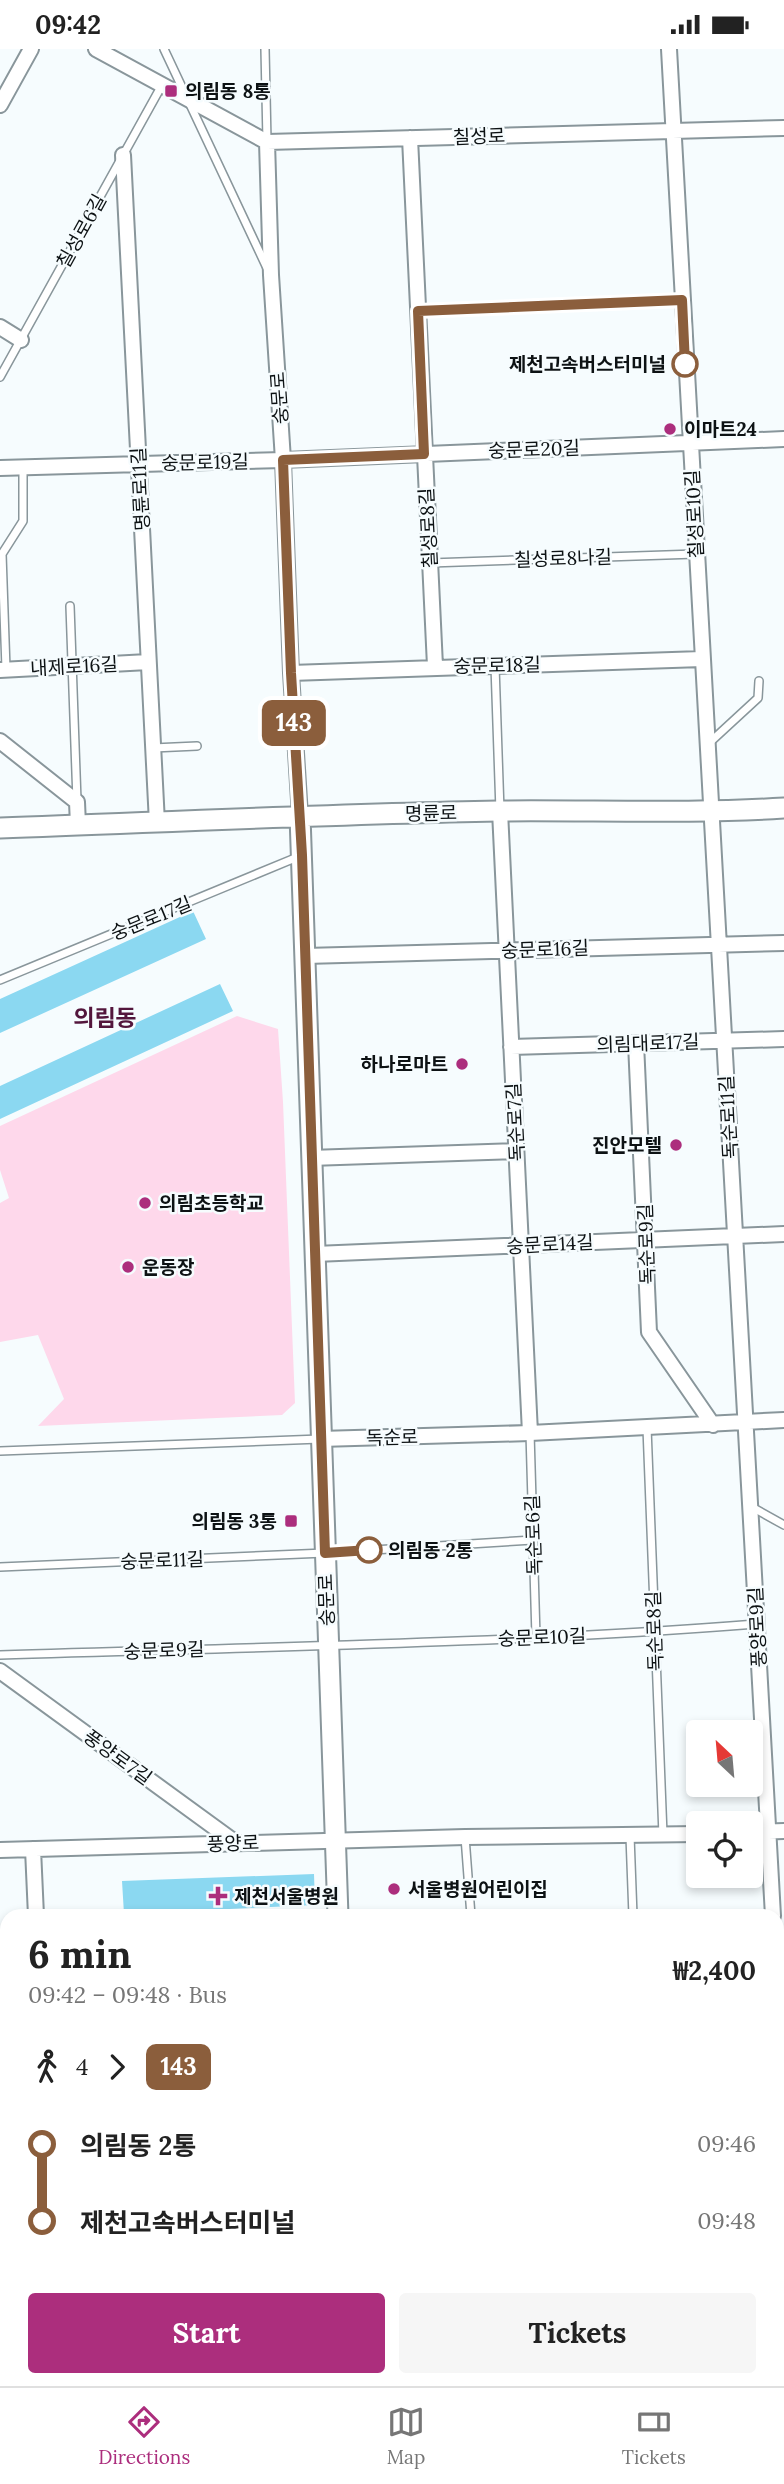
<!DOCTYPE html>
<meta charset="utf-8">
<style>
body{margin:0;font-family:Lora,"Noto Sans KR",serif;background:#f6f6f6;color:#222;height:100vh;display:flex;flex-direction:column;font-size:26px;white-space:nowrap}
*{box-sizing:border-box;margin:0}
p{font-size:23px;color:#767676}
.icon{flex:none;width:38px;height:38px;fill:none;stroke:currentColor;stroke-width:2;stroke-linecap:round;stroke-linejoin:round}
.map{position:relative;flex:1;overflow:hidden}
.drawer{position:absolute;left:0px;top:1860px;width:784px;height:478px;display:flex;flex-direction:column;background:#fff;border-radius:21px 21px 0 0;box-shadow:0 4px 10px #0003}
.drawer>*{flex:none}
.badge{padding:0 14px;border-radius:10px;font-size:24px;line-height:46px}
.needle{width:46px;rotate:334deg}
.fabs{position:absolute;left:686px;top:1671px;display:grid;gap:14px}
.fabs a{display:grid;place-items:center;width:77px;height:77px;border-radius:7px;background:#fff;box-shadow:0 4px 10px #0003;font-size:35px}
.map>.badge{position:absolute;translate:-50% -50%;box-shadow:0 0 0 4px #fff}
.legs{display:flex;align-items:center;gap:10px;height:77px;padding:0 28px;font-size:23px}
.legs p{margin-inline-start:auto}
.headline{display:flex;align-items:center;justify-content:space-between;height:119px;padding:0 28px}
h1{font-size:38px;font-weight:700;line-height:52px}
.action{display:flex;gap:14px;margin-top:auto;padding:14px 28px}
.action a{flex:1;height:80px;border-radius:7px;background:#ac2e7d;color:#fff;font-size:28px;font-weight:700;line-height:80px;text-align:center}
.action a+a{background:#f6f6f6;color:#222}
ul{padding:0 28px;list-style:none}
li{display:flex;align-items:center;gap:24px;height:77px;font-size:26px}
li i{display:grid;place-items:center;width:10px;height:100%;margin:0 9px;background:currentColor}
li i::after{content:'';width:18px;height:18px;margin:-9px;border:5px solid;border-radius:50%;background:#fff}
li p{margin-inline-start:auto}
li:first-child i{background:linear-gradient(#0000 50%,currentColor 0)}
li:last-child i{background:linear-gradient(currentColor 50%,#0000 0)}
.status{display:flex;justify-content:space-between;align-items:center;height:49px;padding:0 35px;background:#fff;direction:ltr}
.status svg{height:19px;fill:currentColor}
.tabs{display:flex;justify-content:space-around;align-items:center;height:98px;border-top:2px solid #e0e0e0;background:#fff;font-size:19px;color:#767676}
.tabs a{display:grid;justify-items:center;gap:4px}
.tabs .current{color:#ac2e7d}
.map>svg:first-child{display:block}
.green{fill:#fed8eb}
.building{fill:#8bd8f1}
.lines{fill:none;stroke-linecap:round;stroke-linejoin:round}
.lane-casing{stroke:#89969b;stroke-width:10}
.street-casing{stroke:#89969b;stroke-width:18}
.secondary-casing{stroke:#89969b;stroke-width:23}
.lane{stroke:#fff;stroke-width:7}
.street{stroke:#fff;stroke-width:14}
.secondary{stroke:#fff;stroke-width:19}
.line-1-casing{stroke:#fff;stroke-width:16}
.line-1{stroke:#8b5e3c;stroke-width:10}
.poi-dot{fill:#ac2e7d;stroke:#f6fcfe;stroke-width:2.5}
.stop-1-dot{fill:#fff;stroke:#8b5e3c;stroke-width:3.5}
.labels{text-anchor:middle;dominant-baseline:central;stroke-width:5;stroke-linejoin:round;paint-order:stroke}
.poi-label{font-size:19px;font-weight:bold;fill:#0d1214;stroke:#f6fcfe;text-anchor:start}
.street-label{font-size:19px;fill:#0d1214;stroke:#f6fcfe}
.stop-label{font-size:19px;font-weight:bold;fill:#0d1214;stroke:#f6fcfe;text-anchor:end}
.quarter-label{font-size:23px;font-weight:bold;fill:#53163c;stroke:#f6fcfe}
</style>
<div class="status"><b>09:42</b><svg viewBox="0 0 49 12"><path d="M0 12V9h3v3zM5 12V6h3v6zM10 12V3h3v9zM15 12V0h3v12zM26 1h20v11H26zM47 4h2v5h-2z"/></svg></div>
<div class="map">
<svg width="784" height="2337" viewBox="0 0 784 2337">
<rect width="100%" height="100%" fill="#f6fcfe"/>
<path class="green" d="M237,967L278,980L283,1053L295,1354L282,1366L38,1377L64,1350L38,1286L0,1293V1154L9,1149L0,1121V1077Z"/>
<path class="building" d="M193,862L206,890L0,984V950Z
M220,935L233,962L0,1070V1037Z
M314,1825L315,1856L124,1865L122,1832Z"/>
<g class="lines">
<g class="lane-casing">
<path id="lane" d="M164,0L267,219
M265,0L267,92
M418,262L682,251
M0,328L162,36
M430,514L696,505
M70,557L77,752
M495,617L500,762
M6,620L2,505L23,472V418
M707,696L758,649L759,632
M153,699L197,697
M0,931L300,807
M647,1379L663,1786
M530,1384L536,1588
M0,1402L320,1390
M750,1457L784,1476
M0,1518L325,1504L533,1491
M0,1606C252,1598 505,1595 756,1575
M630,1787L633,1867
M465,1788L471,1867"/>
</g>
<g class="street-casing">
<path id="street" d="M96,0L267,93L784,79
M669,0L773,1867
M0,56L31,0
M410,89L435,617
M267,93L271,226L283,411L291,624L300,767
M123,106L157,774
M0,278L21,291
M0,419L283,411L784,390
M0,621L148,613
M291,624L702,610
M0,692L77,753L78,776
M500,762L530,1384
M305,907L784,894
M636,994L649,1283L713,1376
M511,998L784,990
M310,1109L516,1102
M315,1205L784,1185
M320,1390L530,1384L784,1371
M0,1622L236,1794
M751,1783L784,1782
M33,1800L36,1867
M0,1801L465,1788L698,1785
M777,1938L784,2063
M48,2331V2337
M704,2337L705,2331"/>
</g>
<g class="secondary-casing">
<path id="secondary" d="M300,767L338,1867
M0,779C166,773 332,765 498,762C593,761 689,765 784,759
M777,2163L784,2162
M0,2209L7,2208
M360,2331V2337"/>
</g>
<use href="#lane" class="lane"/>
<use href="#street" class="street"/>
<use href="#secondary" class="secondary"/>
</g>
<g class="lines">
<g class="line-1-casing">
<path id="line-1" d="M369,1501L325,1504L302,806L291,624L283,411L424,405L418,262L682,251L685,315"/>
</g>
<use href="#line-1" class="line-1"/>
</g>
<g class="poi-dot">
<rect x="164" y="35" width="14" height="14" rx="3.5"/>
<circle cx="670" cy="380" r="7"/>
<circle cx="462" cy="1015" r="7"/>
<circle cx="676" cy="1096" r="7"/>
<circle cx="145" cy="1154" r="7"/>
<circle cx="128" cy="1218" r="7"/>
<rect x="284" y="1465" width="14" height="14" rx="3.5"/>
<circle cx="394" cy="1840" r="7"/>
<path d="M214.5 1836.5h7v7h7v7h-7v7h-7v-7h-7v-7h7z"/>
</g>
<g class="stop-1-dot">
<circle cx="685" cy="315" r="12"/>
<circle cx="369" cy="1501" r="12"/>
</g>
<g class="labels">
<g class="poi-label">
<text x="185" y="42">의림동 8통</text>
<text x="684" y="380">이마트24</text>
<text x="448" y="1015" text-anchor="end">하나로마트</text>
<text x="662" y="1096" text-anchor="end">진안모텔</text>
<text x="159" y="1154">의림초등학교</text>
<text x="142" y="1218">운동장</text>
<text x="277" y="1472" text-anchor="end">의림동 3통</text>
<text x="408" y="1840">서울병원어린이집</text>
<text x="234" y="1847">제천서울병원</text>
</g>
<g class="street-label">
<text transform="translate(479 87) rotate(-2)">칠성로</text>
<text transform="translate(81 182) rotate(-61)">칠성로6길</text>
<text transform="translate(279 349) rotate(-94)">숭문로</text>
<text transform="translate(534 400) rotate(-2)">숭문로20길</text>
<text transform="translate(205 413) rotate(-1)">숭문로19길</text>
<text transform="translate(140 440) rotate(-93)">명륜로11길</text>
<text transform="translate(694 465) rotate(-93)">칠성로10길</text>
<text transform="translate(428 479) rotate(-93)">칠성로8길</text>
<text transform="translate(563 509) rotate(-2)">칠성로8나길</text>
<text transform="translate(497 616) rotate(-1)">숭문로18길</text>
<text transform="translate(74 617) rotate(-3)">내제로16길</text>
<text transform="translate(431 764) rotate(-1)">명륜로</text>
<text transform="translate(151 869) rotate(-22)">숭문로17길</text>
<text transform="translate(545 900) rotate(-2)">숭문로16길</text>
<text transform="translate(648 994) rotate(-2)">의림대로17길</text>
<text transform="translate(728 1068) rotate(-93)">독순로11길</text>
<text transform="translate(515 1073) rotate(-93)">독순로7길</text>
<text transform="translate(550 1195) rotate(-3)">숭문로14길</text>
<text transform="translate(646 1195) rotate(-92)">독순로9길</text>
<text transform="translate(392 1388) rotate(-1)">독순로</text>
<text transform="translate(533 1486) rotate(-92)">독순로6길</text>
<text transform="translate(162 1511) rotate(-2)">숭문로11길</text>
<text transform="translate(326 1551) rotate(-92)">숭문로</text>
<text transform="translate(757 1578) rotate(-93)">풍양로9길</text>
<text transform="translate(654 1582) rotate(-92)">독순로8길</text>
<text transform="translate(542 1588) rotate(-2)">숭문로10길</text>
<text transform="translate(164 1601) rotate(-2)">숭문로9길</text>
<text transform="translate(118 1708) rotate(36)">풍양로7길</text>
<text transform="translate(233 1794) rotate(-2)">풍양로</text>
</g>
<g class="stop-label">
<text x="666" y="315">제천고속버스터미널</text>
<text x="388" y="1501" text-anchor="start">의림동 2통</text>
</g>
<g class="quarter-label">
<text x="105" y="968">의림동</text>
</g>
</g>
</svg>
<div class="fabs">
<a><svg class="needle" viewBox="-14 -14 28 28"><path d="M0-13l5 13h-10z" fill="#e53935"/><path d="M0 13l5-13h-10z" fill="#767676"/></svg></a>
<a><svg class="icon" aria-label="locate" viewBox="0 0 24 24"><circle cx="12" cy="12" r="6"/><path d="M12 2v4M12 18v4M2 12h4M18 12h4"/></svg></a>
</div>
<b class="badge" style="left:294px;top:674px;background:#8b5e3c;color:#fff">143</b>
<section class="drawer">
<div class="headline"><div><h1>6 min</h1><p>09:42 – 09:48 · Bus</p></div><b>₩2,400</b></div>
<div class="legs"><svg class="icon" aria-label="walk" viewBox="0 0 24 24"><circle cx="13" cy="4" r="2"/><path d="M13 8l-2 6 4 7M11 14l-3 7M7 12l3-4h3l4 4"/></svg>4<svg class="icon" aria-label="forward" viewBox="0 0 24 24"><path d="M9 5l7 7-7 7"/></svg><b class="badge" style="background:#8b5e3c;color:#fff">143</b></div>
<ul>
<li><i style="color:#8b5e3c"></i><b>의림동 2통</b><p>09:46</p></li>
<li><i style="color:#8b5e3c"></i><b>제천고속버스터미널</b><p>09:48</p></li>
</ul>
<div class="action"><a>Start</a><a>Tickets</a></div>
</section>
</div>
<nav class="tabs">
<a class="current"><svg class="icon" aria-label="directions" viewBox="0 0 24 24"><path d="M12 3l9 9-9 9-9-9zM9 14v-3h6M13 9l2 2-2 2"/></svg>Directions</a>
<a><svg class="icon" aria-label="map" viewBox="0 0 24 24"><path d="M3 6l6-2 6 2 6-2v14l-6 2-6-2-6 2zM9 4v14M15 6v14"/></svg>Map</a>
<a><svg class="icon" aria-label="tickets" viewBox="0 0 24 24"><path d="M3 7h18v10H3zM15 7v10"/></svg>Tickets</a>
</nav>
